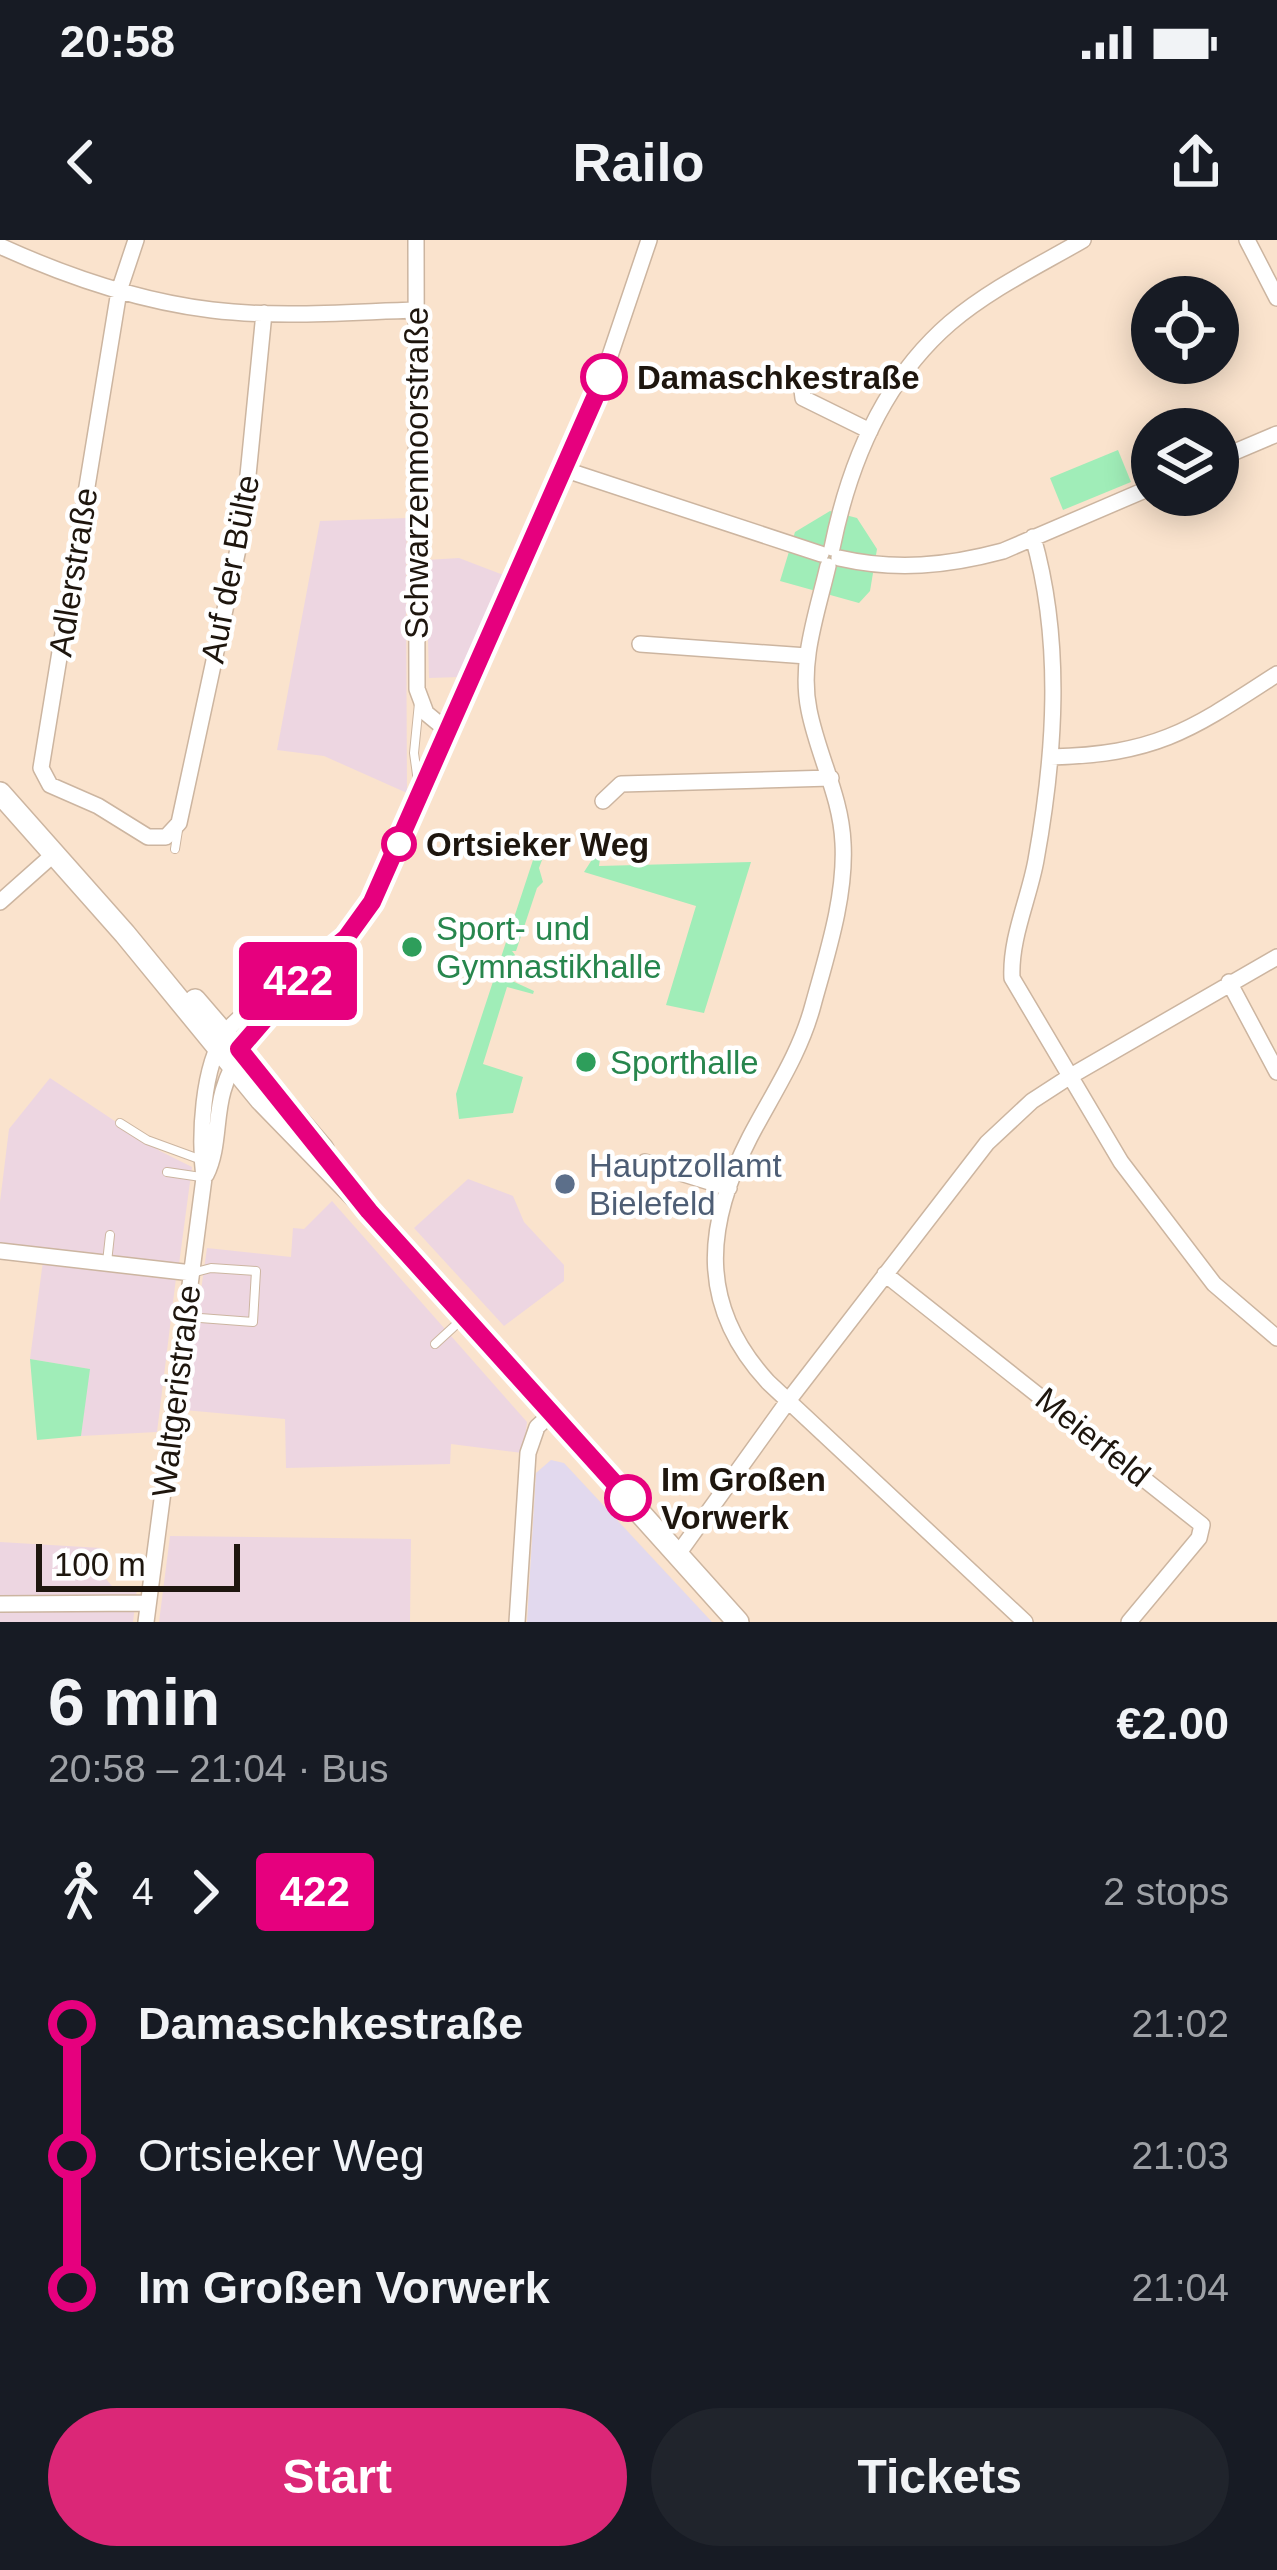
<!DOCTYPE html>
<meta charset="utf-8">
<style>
body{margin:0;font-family:Helvetica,sans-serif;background:#20242c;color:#f1f3f6;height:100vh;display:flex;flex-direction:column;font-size:45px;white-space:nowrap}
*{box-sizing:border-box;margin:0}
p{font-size:39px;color:#9ea1a6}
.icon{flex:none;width:66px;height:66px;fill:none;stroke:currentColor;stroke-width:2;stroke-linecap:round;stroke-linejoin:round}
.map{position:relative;height:1382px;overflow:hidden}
.sheet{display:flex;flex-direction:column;background:#171b24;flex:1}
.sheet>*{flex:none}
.badge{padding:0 24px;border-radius:9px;font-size:42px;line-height:78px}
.buttons{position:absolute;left:1131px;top:36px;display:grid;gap:24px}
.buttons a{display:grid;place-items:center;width:108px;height:108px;border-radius:50%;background:#171b24;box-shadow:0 6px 30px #0003;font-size:60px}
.scale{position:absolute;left:36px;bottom:30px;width:204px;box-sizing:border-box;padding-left:12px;border:6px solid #1e160e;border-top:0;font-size:33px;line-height:42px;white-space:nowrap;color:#1e160e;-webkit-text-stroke:9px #fff;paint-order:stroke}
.map>.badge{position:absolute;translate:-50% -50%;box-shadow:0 0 0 6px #fff}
.legs{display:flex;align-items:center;gap:18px;height:132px;padding:0 48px;font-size:39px}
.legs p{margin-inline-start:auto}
.headline{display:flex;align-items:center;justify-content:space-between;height:204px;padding:0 48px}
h1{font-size:66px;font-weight:800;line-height:90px}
.cta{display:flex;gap:24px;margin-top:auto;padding:24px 48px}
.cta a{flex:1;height:138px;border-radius:72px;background:#db2777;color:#fff;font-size:48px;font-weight:800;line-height:138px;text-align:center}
.cta a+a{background:#20242c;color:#f1f3f6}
ul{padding:0 48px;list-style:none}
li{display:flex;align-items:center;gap:42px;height:132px;font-size:45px}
li i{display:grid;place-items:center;width:18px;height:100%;margin:0 15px;background:currentColor}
li i::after{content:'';width:30px;height:30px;margin:-15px;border:9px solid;border-radius:50%;background:#171b24}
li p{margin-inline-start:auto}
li:first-child i{background:linear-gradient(#0000 50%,currentColor 0)}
li:last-child i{background:linear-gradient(currentColor 50%,#0000 0)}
.status{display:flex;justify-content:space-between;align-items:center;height:84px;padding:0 60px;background:#171b24;direction:ltr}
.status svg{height:33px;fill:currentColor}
header{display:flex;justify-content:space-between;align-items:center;height:156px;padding:0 48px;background:#171b24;font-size:54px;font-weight:800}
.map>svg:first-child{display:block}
.commercial{fill:#edd6e1}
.industrial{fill:#e2d9ee}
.green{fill:#a0edb8}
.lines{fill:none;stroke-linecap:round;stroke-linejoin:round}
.lane-casing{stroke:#ccb5a0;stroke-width:10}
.street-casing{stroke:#ccb5a0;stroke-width:18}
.secondary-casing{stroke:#ccb5a0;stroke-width:24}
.lane{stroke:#fff;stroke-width:8}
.street{stroke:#fff;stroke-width:15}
.secondary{stroke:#fff;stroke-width:21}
.line-1-casing{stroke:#fff;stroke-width:27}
.line-1{stroke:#e6007e;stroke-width:18}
.stop-1-dot{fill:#fff;stroke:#e6007e;stroke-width:6}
.leisure-dot{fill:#2e9e5b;stroke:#fff;stroke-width:4.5}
.service-dot{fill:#5c6f8a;stroke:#fff;stroke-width:4.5}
.labels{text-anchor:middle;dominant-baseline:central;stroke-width:9;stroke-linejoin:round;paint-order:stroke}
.stop-label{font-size:33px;font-weight:bold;fill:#1e160e;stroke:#fff;text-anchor:start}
.street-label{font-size:33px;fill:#1e160e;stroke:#fff}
.leisure-label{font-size:33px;fill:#27864d;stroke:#fff;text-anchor:start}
.service-label{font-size:33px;fill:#4e5e75;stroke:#fff;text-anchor:start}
</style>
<div class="status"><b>20:58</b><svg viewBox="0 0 49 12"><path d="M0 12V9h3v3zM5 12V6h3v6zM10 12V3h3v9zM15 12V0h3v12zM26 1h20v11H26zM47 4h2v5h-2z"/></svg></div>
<header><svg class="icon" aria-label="back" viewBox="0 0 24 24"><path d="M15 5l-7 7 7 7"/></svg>Railo<svg class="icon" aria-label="share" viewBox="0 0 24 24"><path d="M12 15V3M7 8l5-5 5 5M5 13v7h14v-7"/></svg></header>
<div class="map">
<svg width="1277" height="1382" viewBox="0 0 1277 1382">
<rect width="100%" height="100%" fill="#fae3cd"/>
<path class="commercial" d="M407,278L406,342L407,553L324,516L277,510L320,281Z
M459,318L506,336L460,437L429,438L426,320Z
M50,838L160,911L192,927L179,1024L0,1004V962L9,889Z
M468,939L513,956L524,982L564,1025V1041L504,1086L414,988Z
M332,961L527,1182L523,1213L451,1204L450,1224L286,1228L285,1179L184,1170L207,1008L291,1017L293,988L304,989Z
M43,1021L176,1038L157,1192L81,1196L89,1129L30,1119Z
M170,1296L411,1299L410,1382H159Z
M0,1302L101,1308L99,1325L111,1327L106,1339L112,1346L137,1348L133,1382H0Z"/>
<path class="industrial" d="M551,1220L564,1223L712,1382H527L536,1233Z"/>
<path class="green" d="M1118,210L1131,242L1063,270L1050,238Z
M830,271L857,278L877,309L870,351L859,363L780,341L795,292Z
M602,604L599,626L751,622L704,773L666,765L696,666L584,632Z
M534,617L542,620L539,628L543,642L537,648L516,711H512L515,715L508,739L534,751L533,754L507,747L483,824L523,837L513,873L459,879L456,854Z
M30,1119L90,1129L81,1196L37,1200Z"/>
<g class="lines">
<g class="lane-casing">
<path id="lane" d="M419,549L414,513L419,463
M175,609L179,584
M120,883L147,900L199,919
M167,932L201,937
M107,1022L110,995
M187,1077L253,1082L256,1031L211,1028L192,1033
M435,1104L460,1081"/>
</g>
<g class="street-casing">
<path id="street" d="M136,0L119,51L41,528L50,545L98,566L148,597H166L179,583L243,286L264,73
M416,0L417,449L426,473L449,492
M1247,0L1277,58
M0,6C68,37 138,61 212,70C279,78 349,72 416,70
M802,150L803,158L870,191
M1218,219L1277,194
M566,230L821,314
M1033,297C1063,402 1055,515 1036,620C1029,659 1010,698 1012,738L1121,922L1214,1044L1277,1098
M832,308C849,224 884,140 950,83C990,49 1038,26 1083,0
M839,318C896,331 947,326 1003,311L1152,247
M828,326C817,373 799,422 809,470C818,516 841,556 843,603C846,656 827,714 813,765C800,814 773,853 750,897C704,986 698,1066 768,1142L1025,1382
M640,404L807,416
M1051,517C1158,514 1191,490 1277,434
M603,561L621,544L831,538
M0,662L54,614
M1229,742L1277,832
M645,922L729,948
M206,935C219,909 215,879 223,851C236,805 269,776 298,741
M0,1011L192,1033
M885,1034L1202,1285L1199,1298L1129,1382
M678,1314L788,1161L987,903L1032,861L1069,837L1277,717
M0,1364L148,1363
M146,1382L204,938C199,897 202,827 226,792C233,782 245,774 254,766C296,732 343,710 372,662L590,175L649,0
M517,1382L528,1213L537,1187L550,1175"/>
</g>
<g class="secondary-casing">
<path id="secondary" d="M0,553L125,694L261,860L369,971L738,1382
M195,760L323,909"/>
</g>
<use href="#lane" class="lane"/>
<use href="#street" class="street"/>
<use href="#secondary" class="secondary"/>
</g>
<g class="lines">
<g class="line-1-casing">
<path id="line-1" d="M604,137L372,662L346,698L308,729L239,809L369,971L628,1258"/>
</g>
<use href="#line-1" class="line-1"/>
</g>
<g class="stop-1-dot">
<circle cx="604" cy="137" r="21"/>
<circle cx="399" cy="604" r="15"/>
<circle cx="628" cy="1258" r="21"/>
</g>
<g class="leisure-dot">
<circle cx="412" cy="707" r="12"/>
<circle cx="586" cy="822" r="12"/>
</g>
<circle class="service-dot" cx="565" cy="944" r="12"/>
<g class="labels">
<g class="stop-label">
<text x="637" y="137">Damaschkestraße</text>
<text x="426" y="604">Ortsieker Weg</text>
<text x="661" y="1239">Im Großen<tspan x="661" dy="38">Vorwerk</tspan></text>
</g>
<g class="street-label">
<text transform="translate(416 233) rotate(-90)">Schwarzenmoorstraße</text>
<text transform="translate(230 329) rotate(-79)">Auf der Bülte</text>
<text transform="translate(73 332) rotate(-81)">Adlerstraße</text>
<text transform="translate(176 1151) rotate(-83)">Waltgeristraße</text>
<text transform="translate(1093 1197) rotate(39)">Meierfeld</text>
</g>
<g class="leisure-label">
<text x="436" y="688">Sport- und<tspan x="436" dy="38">Gymnastikhalle</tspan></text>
<text x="610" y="822">Sporthalle</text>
</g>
<g class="service-label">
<text x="589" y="925">Hauptzollamt<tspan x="589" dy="38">Bielefeld</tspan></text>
</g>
</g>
</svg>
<div class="buttons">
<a><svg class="icon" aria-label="locate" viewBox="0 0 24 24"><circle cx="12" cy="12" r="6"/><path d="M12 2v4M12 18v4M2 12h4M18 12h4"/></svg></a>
<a><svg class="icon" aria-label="layers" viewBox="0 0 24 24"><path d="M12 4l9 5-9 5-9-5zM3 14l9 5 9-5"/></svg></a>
</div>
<div class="scale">100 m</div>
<b class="badge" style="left:298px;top:741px;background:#e6007e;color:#fff">422</b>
</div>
<section class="sheet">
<div class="headline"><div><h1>6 min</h1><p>20:58 – 21:04 · Bus</p></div><b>€2.00</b></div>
<div class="legs"><svg class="icon" aria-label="walk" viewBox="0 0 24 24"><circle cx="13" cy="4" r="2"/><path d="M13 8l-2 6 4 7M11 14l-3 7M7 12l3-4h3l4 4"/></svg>4<svg class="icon" aria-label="forward" viewBox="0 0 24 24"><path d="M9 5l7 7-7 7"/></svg><b class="badge" style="background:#e6007e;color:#fff">422</b><p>2 stops</p></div>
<ul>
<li><i style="color:#e6007e"></i><b>Damaschkestraße</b><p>21:02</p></li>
<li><i style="color:#e6007e"></i><span>Ortsieker Weg</span><p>21:03</p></li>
<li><i style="color:#e6007e"></i><b>Im Großen Vorwerk</b><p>21:04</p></li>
</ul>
<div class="cta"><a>Start</a><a>Tickets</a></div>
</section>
